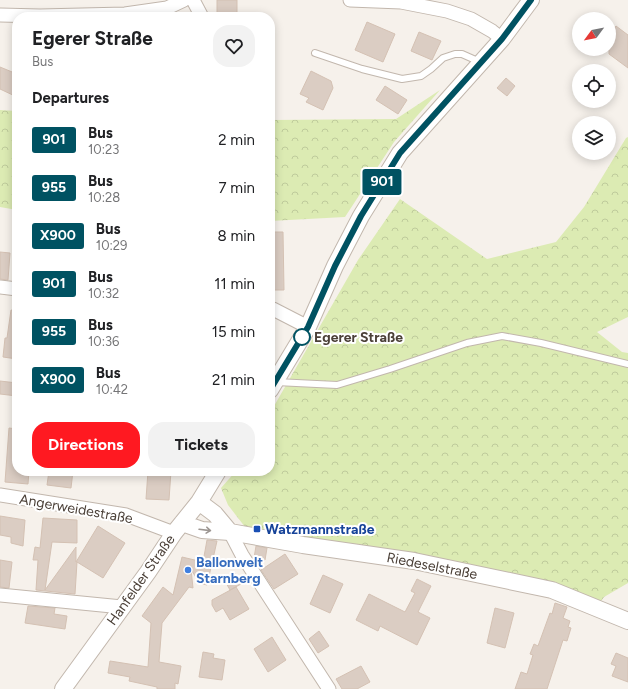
<!DOCTYPE html>
<meta charset="utf-8">
<style>
body{margin:0;font-family:Figtree,sans-serif;background:#f2f2f2;color:#202124;height:100vh;display:flex;flex-direction:column;font-size:15px;white-space:nowrap}
*{box-sizing:border-box;margin:0}
p{font-size:13px;color:#757577}
.icon{flex:none;width:22px;height:22px;fill:none;stroke:currentColor;stroke-width:2;stroke-linecap:round;stroke-linejoin:round}
.map{position:relative;flex:1;overflow:hidden}
.panel{position:absolute;left:12px;top:12px;width:263px;height:464px;display:flex;flex-direction:column;background:#fff;border-radius:16px;box-shadow:0 2px 10px #0003}
.panel>*{flex:none}
.badge{padding:0 8px;border-radius:3px;font-size:14px;line-height:26px}
.needle{width:26px;rotate:238deg}
.buttons{position:absolute;left:572px;top:12px;display:grid;gap:8px}
.buttons a{display:grid;place-items:center;width:44px;height:44px;border-radius:50%;background:#fff;box-shadow:0 2px 10px #0003;font-size:20px}
.map>.badge{position:absolute;translate:-50% -50%;box-shadow:0 0 0 2px #fff}
h2{padding:0 20px;font-size:15px;line-height:36px}
.round{display:grid;place-items:center;flex:none;width:42px;height:42px;border-radius:16px;background:#f2f2f2}
.overview{display:flex;align-items:center;justify-content:space-between;height:68px;padding:0 20px}
h1{font-size:19px;font-weight:700;line-height:30px}
.cta{display:flex;gap:8px;margin-top:auto;padding:8px 20px}
.cta a{flex:1;height:46px;border-radius:16px;background:#ff1921;color:#fff;font-size:16px;font-weight:700;line-height:46px;text-align:center}
.cta a+a{background:#f2f2f2;color:#202124}
ul{padding:0;list-style:none}
li{display:flex;align-items:center;gap:12px;height:48px;padding:0 20px}
li div{flex:1}
li b{display:block;font-size:15px}
li em{font-style:normal}
li .badge{min-width:44px;font-weight:700;text-align:center}
.map>svg:first-child{display:block}
.forest{fill:url(#forest-crowns)}
.building{fill:#dbcdc3;stroke:#d4c1b3}
.lines{fill:none;stroke-linecap:round;stroke-linejoin:round}
.service-casing{stroke:#c2b7ad;stroke-width:8}
.minor-casing{stroke:#c2b7ad;stroke-width:15}
.tertiary-casing{stroke:#c2b7ad;stroke-width:18}
.service{stroke:#fff;stroke-width:6}
.minor{stroke:#fff;stroke-width:13}
.tertiary{stroke:#fff;stroke-width:16}
.oneway{stroke:#9c9692}
.line-casing{stroke:#fff;stroke-width:9}
.line{stroke:#005262;stroke-width:6}
.stop-dot{fill:#fff;stroke:#005262;stroke-width:2}
.transit-dot{fill:#1a4fb4;stroke:#fff;stroke-width:1.5}
.shop-dot{fill:#3f7fe0;stroke:#fff;stroke-width:1.5}
.labels{text-anchor:middle;dominant-baseline:central;stroke-width:4;stroke-linejoin:round;paint-order:stroke}
.stop-label{font-size:14px;font-weight:bold;fill:#4b4038;stroke:#fff;text-anchor:start}
.street-label{font-size:14px;fill:#4b4038;stroke:#fff}
.transit-label{font-size:14px;font-weight:bold;fill:#164399;stroke:#fff;text-anchor:start}
.shop-label{font-size:14px;font-weight:bold;fill:#366cbe;stroke:#fff;text-anchor:start}
</style>
<div class="map">
<svg width="628" height="689" viewBox="0 0 628 689">
<defs>
<pattern id="forest-crowns" width="20" height="18" patternUnits="userSpaceOnUse"><rect width="20" height="18" fill="#dcebb3"/><path d="M2 6a3 3 0 1 1 6 0M12 15a3 3 0 1 1 6 0" fill="none" stroke="#becb9b"/></pattern>
</defs>
<rect width="100%" height="100%" fill="#f6f1eb"/>
<path class="forest" d="M440,90L394,142L345,217L270,221V120L396,119Z
M0,110L17,111V210L0,207Z
M628,137V317L597,332L622,352L628,353V583L604,597L596,608L584,603L252,536L228,505L221,488L236,471H270V413L358,260L400,199L487,259L556,242L584,207L626,138Z"/>
<path class="building" d="M217,0H237V17H217Z
M367,22L395,34L383,62L355,50Z
M616,26L628,35V68L609,54V35Z
M419,32L441,41L432,60L411,51Z
M0,67L17,74V97L0,89Z
M311,71L331,81L333,88L323,110L306,102L309,98L300,94Z
M506,78L515,86L507,96L497,88Z
M385,86L407,100L398,114L376,100Z
M270,232H283L284,290H270Z
M0,252L10,253L8,280L0,279Z
M11,310L17,311V359L3,357L5,338H7Z
M0,381L17,383V396L0,394Z
M9,428L17,429V471H29L28,484L5,482Z
M49,471H73L71,488L47,485Z
M148,471H171L169,500L146,499Z
M0,516L25,520L23,546L11,543V537L0,535Z
M43,518L77,520V543L52,542L45,590L76,547V562L98,526L125,543L103,578L77,562L75,594L36,590L38,560H33L35,547L40,548Z
M207,540L217,541L207,585L199,583L191,569L193,588L189,587L162,623L159,662L181,666L178,684L175,683V689H157V687L129,681L130,677L108,673L110,661L148,667L151,623L142,616L163,587L173,595L182,557L203,562Z
M256,546L267,548L265,560L254,558Z
M285,554L298,574L274,589L261,570Z
M0,560L12,562L9,588L0,587Z
M234,572L241,584L230,590L224,579Z
M323,575L343,584L330,613L310,604Z
M417,579L431,586L418,612L430,618L417,645L380,626L378,631L356,620L369,594L405,612L415,593L411,591Z
M236,587L249,609L230,620L223,608L216,612L212,605V600Z
M555,603L567,607L563,618L570,621L568,627L571,628L567,641L563,640L547,689H515L521,672L527,674L533,655L530,654L534,644L538,646L550,613L552,614Z
M28,606L55,608L54,614L67,616L65,629L25,623Z
M495,608L514,613L505,648L487,643Z
M319,631L329,646L318,653L309,639Z
M272,637L286,660L268,672L254,649Z
M203,652L214,654L213,658L225,660L222,680L199,677Z
M616,653L628,658V682L612,676L616,666L611,664Z
M361,666L370,682L357,689H342L336,679Z"/>
<g class="lines">
<g class="service-casing">
<path id="service" d="M315,53L362,69L402,79L421,76L431,69L443,58L455,54H462L480,62
M276,382L337,385L390,369L467,343L502,336L541,343L628,364"/>
</g>
<g class="minor-casing">
<path id="minor" d="M193,0L202,17
M350,0L401,2L447,11L471,19L492,31L502,39
M0,15L40,16L125,14L167,8L184,0
M0,287L17,289
M270,309H273L308,327
M0,495L126,515L174,533
M230,532L242,555L329,689
M0,595L122,607"/>
</g>
<g class="tertiary-casing">
<path id="tertiary" d="M270,390L308,327L335,266L361,216L400,153L502,39L531,0
M199,502L215,514L230,532
M182,523L202,530L230,532L303,545L414,561L552,590L628,621
M63,689L148,572L174,533L199,502L218,471"/>
</g>
<use href="#service" class="service"/>
<use href="#minor" class="minor"/>
<use href="#tertiary" class="tertiary"/>
</g>
<defs><path id="oneway-shaft" d="M-6 0H5M1.5-3L5.5 0L1.5 3" fill="none" stroke-width="1.6" stroke-linecap="round" stroke-linejoin="round"/></defs>
<use class="oneway" href="#oneway-shaft" transform="translate(205 530) rotate(7)"/>
<g class="lines">
<g class="line-casing">
<path id="line" d="M270,390L308,327L335,266L361,216L400,153L502,39L531,0"/>
</g>
<use href="#line" class="line"/>
</g>
<circle class="stop-dot" cx="302" cy="337" r="8"/>
<rect class="transit-dot" x="253" y="525" width="8" height="8" rx="2"/>
<circle class="shop-dot" cx="188" cy="570" r="4"/>
<g class="labels">
<g class="stop-label">
<text x="314" y="337">Egerer Straße</text>
</g>
<g class="street-label">
<text transform="translate(76 509) rotate(10)">Angerweidestraße</text>
<text transform="translate(432 566) rotate(11)">Riedeselstraße</text>
<text transform="translate(141 580) rotate(-55)">Hanfelder Straße</text>
</g>
<g class="transit-label">
<text x="265" y="529">Watzmannstraße</text>
</g>
<g class="shop-label">
<text x="196" y="562">Ballonwelt<tspan x="196" dy="16">Starnberg</tspan></text>
</g>
</g>
</svg>
<div class="buttons">
<a><svg class="needle" viewBox="-14 -14 28 28"><path d="M0-13l5 13h-10z" fill="#e53935"/><path d="M0 13l5-13h-10z" fill="#757577"/></svg></a>
<a><svg class="icon" aria-label="locate" viewBox="0 0 24 24"><circle cx="12" cy="12" r="6"/><path d="M12 2v4M12 18v4M2 12h4M18 12h4"/></svg></a>
<a><svg class="icon" aria-label="layers" viewBox="0 0 24 24"><path d="M12 4l9 5-9 5-9-5zM3 14l9 5 9-5"/></svg></a>
</div>
<b class="badge" style="left:382px;top:182px;background:#005262;color:#fff">901</b>
<section class="panel">
<div class="overview"><div><h1>Egerer Straße</h1><p>Bus</p></div><a class="round"><svg class="icon" aria-label="heart" viewBox="0 0 24 24"><path d="M12 20l-8-8c-3-5 5-10 8-4 3-6 11-1 8 4z"/></svg></a></div>
<h2>Departures</h2>
<ul>
<li><span class="badge" style="background:#005262;color:#fff">901</span><div><b>Bus</b><p>10:23</p></div><em>2 min</em></li>
<li><span class="badge" style="background:#005262;color:#fff">955</span><div><b>Bus</b><p>10:28</p></div><em>7 min</em></li>
<li><span class="badge" style="background:#005262;color:#fff">X900</span><div><b>Bus</b><p>10:29</p></div><em>8 min</em></li>
<li><span class="badge" style="background:#005262;color:#fff">901</span><div><b>Bus</b><p>10:32</p></div><em>11 min</em></li>
<li><span class="badge" style="background:#005262;color:#fff">955</span><div><b>Bus</b><p>10:36</p></div><em>15 min</em></li>
<li><span class="badge" style="background:#005262;color:#fff">X900</span><div><b>Bus</b><p>10:42</p></div><em>21 min</em></li>
</ul>
<div class="cta"><a>Directions</a><a>Tickets</a></div>
</section>
</div>
